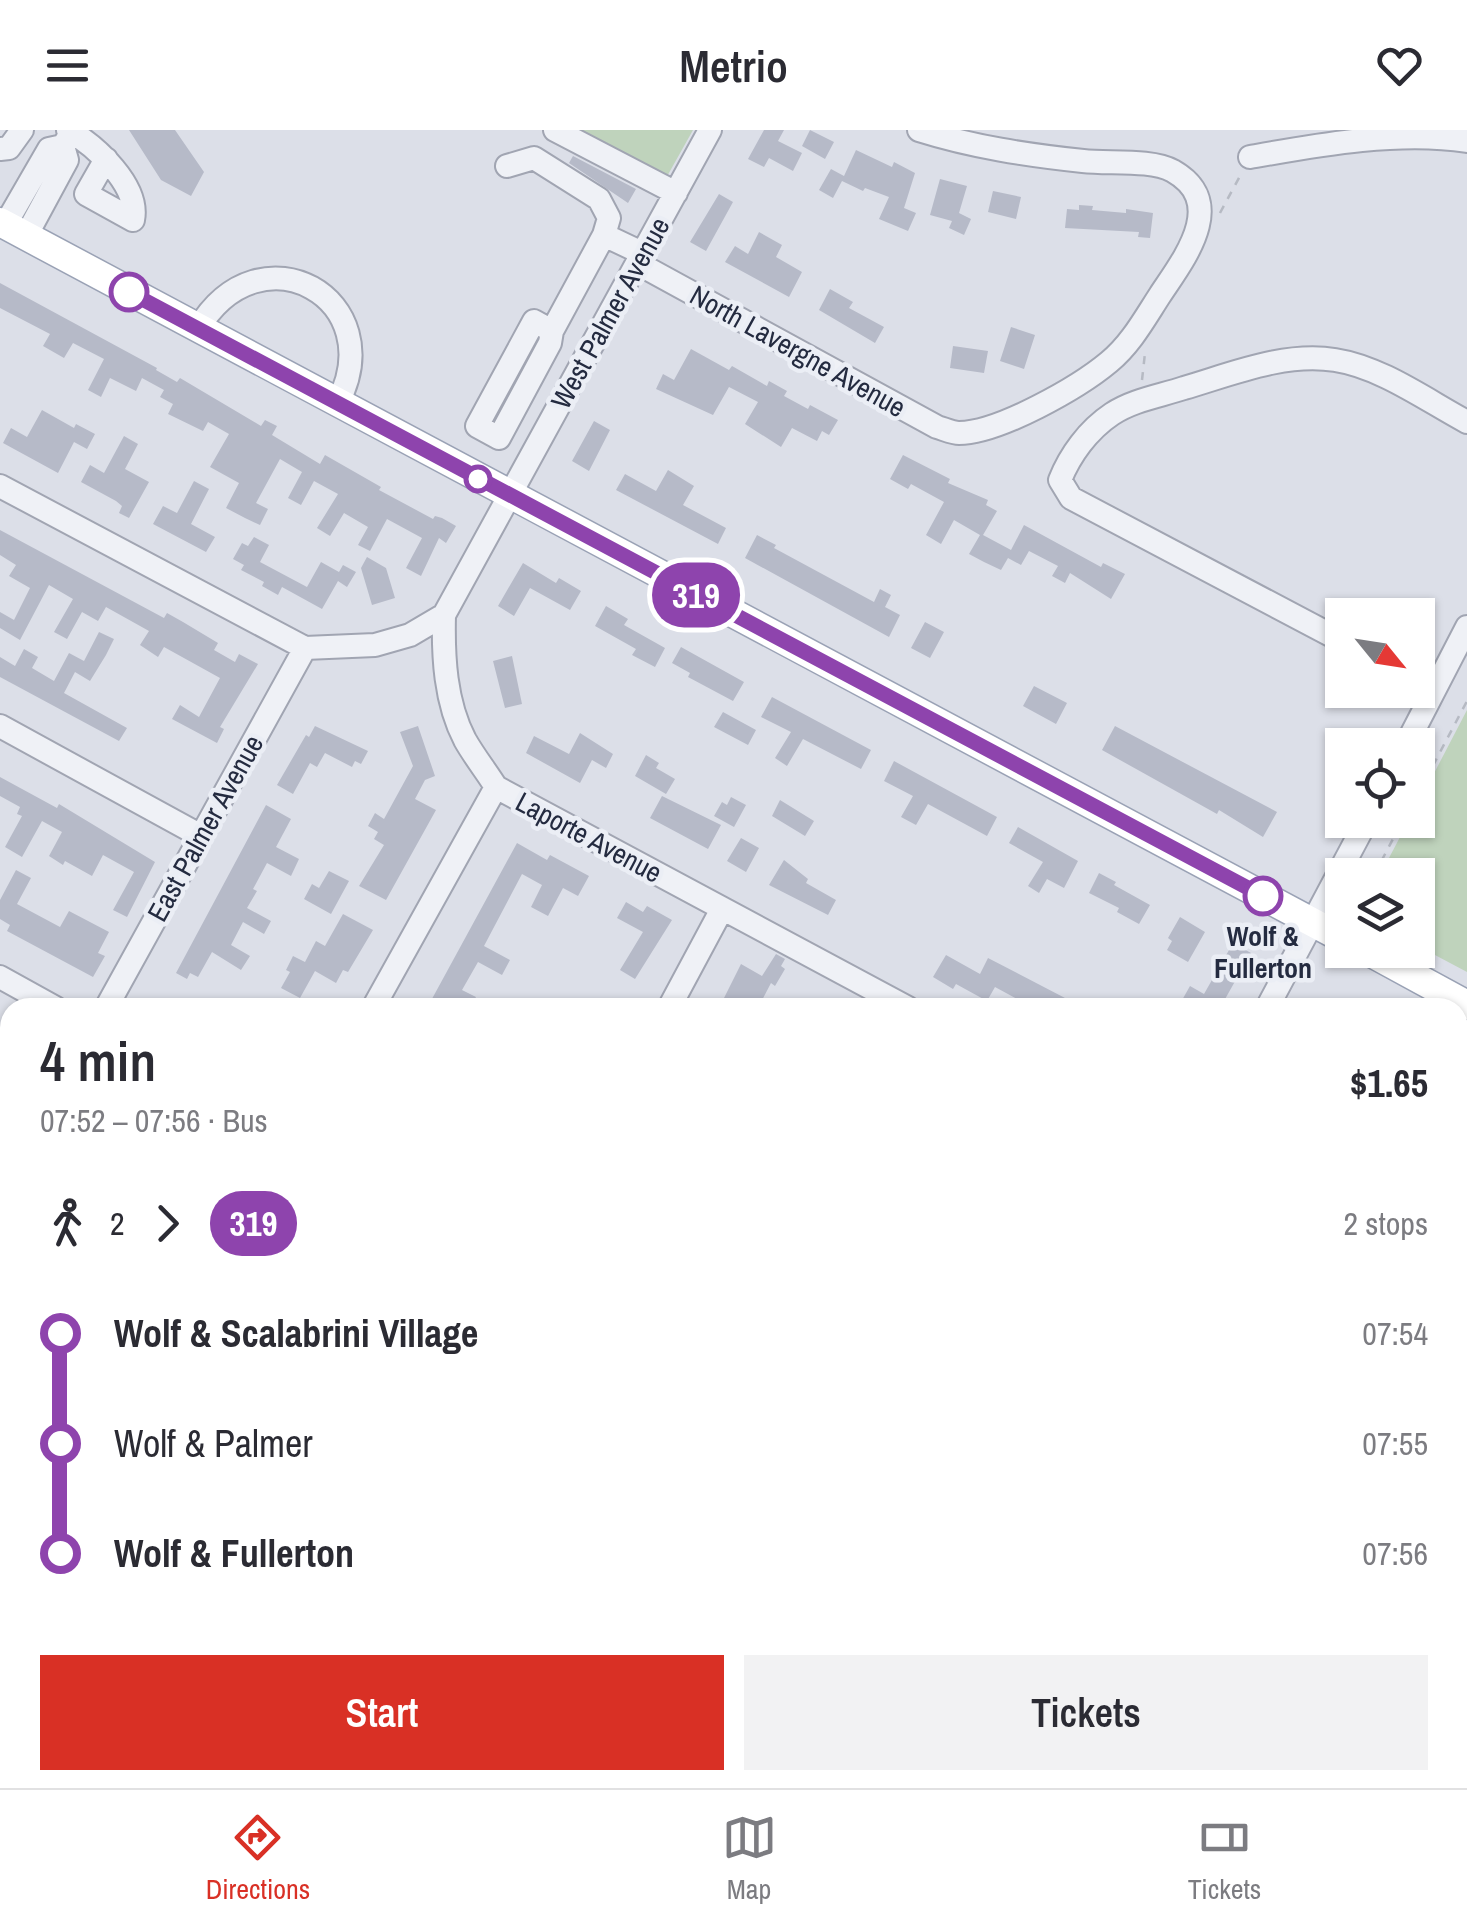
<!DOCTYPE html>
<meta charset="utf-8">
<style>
body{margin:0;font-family:"Archivo Narrow",sans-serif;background:#f2f2f3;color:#2b2b33;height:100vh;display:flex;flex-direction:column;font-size:38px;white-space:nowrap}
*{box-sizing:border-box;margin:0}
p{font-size:32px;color:#7c7c81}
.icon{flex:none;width:55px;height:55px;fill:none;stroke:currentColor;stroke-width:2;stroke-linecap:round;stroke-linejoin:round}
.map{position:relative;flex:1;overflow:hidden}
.drawer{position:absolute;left:0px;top:868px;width:1468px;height:792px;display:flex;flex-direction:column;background:#fff;border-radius:30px 30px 0 0;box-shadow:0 2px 8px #0004}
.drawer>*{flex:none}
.badge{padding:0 20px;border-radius:32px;font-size:35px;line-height:65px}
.needle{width:65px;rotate:120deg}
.tools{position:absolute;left:1325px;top:468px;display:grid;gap:20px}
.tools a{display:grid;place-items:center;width:110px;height:110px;border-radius:0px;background:#fff;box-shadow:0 2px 8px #0004;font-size:50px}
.map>.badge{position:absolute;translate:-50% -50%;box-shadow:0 0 0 5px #fff}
.legs{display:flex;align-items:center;gap:15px;height:110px;padding:0 40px;font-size:32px}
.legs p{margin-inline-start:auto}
.headline{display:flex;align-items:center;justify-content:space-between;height:170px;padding:0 40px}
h1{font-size:55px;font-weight:600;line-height:75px}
.action{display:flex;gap:20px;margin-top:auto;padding:20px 40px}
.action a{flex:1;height:115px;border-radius:0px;background:#d93025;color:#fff;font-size:40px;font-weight:600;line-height:115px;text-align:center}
.action a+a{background:#f2f2f3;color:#2b2b33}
ul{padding:0 40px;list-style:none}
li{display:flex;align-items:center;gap:35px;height:110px;font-size:38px}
li i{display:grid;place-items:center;width:15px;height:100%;margin:0 12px;background:currentColor}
li i::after{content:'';width:25px;height:25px;margin:-12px;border:8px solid;border-radius:50%;background:#fff}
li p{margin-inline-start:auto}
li:first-child i{background:linear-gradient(#0000 50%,currentColor 0)}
li:last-child i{background:linear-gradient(currentColor 50%,#0000 0)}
header{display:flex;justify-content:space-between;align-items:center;height:130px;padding:0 40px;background:#fff;font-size:45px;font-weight:600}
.menu{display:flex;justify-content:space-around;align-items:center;height:140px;border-top:2px solid #e1e1e2;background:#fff;font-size:28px;color:#7c7c81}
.menu a{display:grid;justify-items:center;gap:5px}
.menu .current{color:#d93025}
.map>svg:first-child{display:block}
.built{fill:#caceda}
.green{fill:#bfd3bc}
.building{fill:#b6bac8}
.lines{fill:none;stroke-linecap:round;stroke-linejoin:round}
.minor-casing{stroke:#a1a5b2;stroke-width:26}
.major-casing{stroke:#9aa2b5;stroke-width:31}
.path{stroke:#b6bac3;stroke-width:2.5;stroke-dasharray:8 8;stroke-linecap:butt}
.minor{stroke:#eff1f6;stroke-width:22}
.major{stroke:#fff;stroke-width:28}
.line-1-casing{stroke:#fff;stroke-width:22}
.line-1{stroke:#8e44ad;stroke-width:15}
.stop-1-dot{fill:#fff;stroke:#8e44ad;stroke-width:5}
.labels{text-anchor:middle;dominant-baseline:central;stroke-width:9;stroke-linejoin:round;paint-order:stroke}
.street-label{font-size:28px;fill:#242b40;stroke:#ebeef5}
.stop-label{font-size:28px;font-weight:bold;fill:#242b40;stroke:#ebeef5}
</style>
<header><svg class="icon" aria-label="menu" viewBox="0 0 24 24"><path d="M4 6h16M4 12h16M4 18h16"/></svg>Metrio<svg class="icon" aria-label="heart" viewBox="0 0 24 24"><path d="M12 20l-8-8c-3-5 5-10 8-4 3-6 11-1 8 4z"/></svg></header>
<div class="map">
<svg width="1467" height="1658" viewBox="0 0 1467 1658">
<rect width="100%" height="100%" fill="#dcdfe8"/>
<path class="built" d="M10,1257V1559L0,1553V1275Z"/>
<path class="green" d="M564,0H693L665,50Z
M1467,580V842L1418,816V745H1380L1409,690H1418V674Z"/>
<path class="building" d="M129,0H175L204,42L191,66L161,50Z
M764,0H784L778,11L802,23L793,41L769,28L764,37L748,29Z
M810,0L834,12L825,29L802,16Z
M856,20L892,37L894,32L915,43L904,78L916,83L908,101L879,89L889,67L865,58L863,61L842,51L833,68L819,60L831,39L844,46Z
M573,26L636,59L628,73L569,33Z
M940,49L967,56L959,83L971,89L964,105L949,98L952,91L930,85Z
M993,61L1021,67L1016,89L988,82Z
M719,64L733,72L706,121L690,112Z
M1079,75L1093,76L1092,80L1126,83V79L1153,83L1150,108L1138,107L1139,102L1065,98L1067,79L1079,80Z
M759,102L782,115L776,127L802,142L789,167L725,132L735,116L748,124Z
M0,153L157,238L156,240L177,252L180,248L261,296L265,290L277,296L272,305L320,334L325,325L381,357L379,360L433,389L435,386L442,388L456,396L446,413L439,408L421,446L406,438L422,408L387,389L370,421L358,415L368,397L344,383L330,406L317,398L338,364L314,351L301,375L288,368L302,342L280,329L256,373L268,379L260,395L245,388L226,378L239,353L210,337L229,304L208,292L203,301L168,284L173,274L160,267L164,260L142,248L136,261L110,248L101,267L88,260L104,229L73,213L64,228L43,216L50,204L0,178Z
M830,159L853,172L849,178L884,197L875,213L819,180Z
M1011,197L1035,205L1024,239L1000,231Z
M953,216L988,221L984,243L950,238Z
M691,219L729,240L732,236L767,256L769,251L787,261L784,266L808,279L810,275L838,290L829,305L822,301L817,311L792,298L781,317L745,294L758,272L729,257L713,285L656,259L663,244L674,250Z
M42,280L74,298L76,294L95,304L87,319L74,312L58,343L3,313L11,298L27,307Z
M594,291L610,300L589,341L572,331Z
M124,306L138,314L125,339L149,352L129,388L119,383L122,376L116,371L81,352L90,335L104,343Z
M903,325L950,349L948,353L988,370L986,375L997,381L983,405L1011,420L1024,395L1101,437L1103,433L1125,444L1111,469L1070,443L1065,453L1052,446L1058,436L1029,421L1021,435L1008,428L1001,440L984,432L969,424L980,405L954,390L941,414L926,405L944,372L911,354L908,359L890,349Z
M668,340L694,356L683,375L726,398L718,414L616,360L625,344L656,361Z
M194,351L209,359L191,394L215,407L206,422L153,394L163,376L177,383Z
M0,400L164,488L167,483L183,492L218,513L214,520L235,532L239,524L258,534L220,597L224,599L217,613L172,589L180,575L199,587L220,548L164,517L158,527L140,515L149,501L106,477L98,491L82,482L67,509L54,502L73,469L49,455L20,510L0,498V482L14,490L30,458L9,446L16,435L0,425Z
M757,405L776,415L774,418L874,472L880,459L891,465L885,477L900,485L889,507L745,428Z
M254,407L269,415L260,432L307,457L321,432L339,442L343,435L356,442L347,457L338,451L322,479L282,457L278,465L262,456L264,452L241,440L244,435L233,429L242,413L248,416Z
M367,427L386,438L395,468L372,475L361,438Z
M523,433L556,453L559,448L581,461L570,480L530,458L514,486L498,476Z
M606,476L628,489L624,495L665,518L655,537L632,525L636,519L595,496Z
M925,492L944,502L930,528L911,518Z
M99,502L114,509L106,525L90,551L75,542L64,563L127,598L119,611L0,547V527L15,536L24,519L38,527L32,538L54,551L69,523L84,531Z
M681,517L744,552L733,571L688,547L690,543L672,533Z
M512,526L522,574L505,578L493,531Z
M1034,556L1067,573L1056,594L1023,576Z
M772,567L871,620L861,639L803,609L787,636L775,628L791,602L761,587Z
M723,582L756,600L748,615L714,597Z
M315,596L368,621L361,634L355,631L352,637L325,623L317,637L310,633L293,664L277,655L306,605L309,607Z
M418,596L435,646L425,650L415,669L436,680L386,770L359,756L384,715L374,709L378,702L368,696L375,683L384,689L413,636L400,602Z
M1115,596L1277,682L1263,707L1219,680L1217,684L1102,620Z
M580,603L613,624L606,638L592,630L580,653L526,623L534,606L569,624Z
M646,625L659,633L656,638L675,649L666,664L635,646Z
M894,631L997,687L987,706L928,674L916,695L901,687L913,666L884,651Z
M0,647L57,678L59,674L155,732L127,787L113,780L134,742L103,725L92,746L65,731L63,735L49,726L62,702L42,691L22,727L5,717L22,686L17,684L20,677L0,666Z
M662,666L721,695L708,719L650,688Z
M731,667L746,675L734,697L714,686L722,672L727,675Z
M780,670L814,691L805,706L772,686Z
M266,675L291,689L276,717L299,729L291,746L267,733L253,759L257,761L247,778L271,791L264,804L243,792L231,815L250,826L241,840L212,822L198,847L190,843L187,849L176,843Z
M1018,697L1078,731L1064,758L1047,749L1039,763L1028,756L1043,732L1009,713Z
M741,708L759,718L746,742L727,731Z
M517,713L547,730L550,725L589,746L578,766L563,758L548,786L531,777L542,755L522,744L484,816L510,830L502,845L478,832L462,860L476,867L470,878H427Z
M784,730L808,749L806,753L836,770L828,785L769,755Z
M16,740L31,748L17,774L60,797L69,781L109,802L98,823L105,826L93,847L7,801L10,795L0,789V770Z
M329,741L349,751L331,784L304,769L312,754L319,758Z
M1099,743L1116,752L1114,755L1150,775L1139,794L1117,782L1119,778L1089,763Z
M626,772L643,782L647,776L672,790L635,849L620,840L643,802L617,788Z
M343,784L373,800L348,842L343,840L336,853L315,841L300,868L281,858L290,842L286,840L293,826L305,832L316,811L325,816Z
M1180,787L1205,802L1188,832L1167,820L1172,811L1168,808Z
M1233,813L1251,823L1220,878H1192L1181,872L1190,856L1204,864Z
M776,824L785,829L781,836L785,839L775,856L771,853L758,878H719L741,834L762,846Z
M946,825L980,844L988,828L1065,868L1060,878H1015L1019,870L995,857L987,871L956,854L953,859L933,847Z"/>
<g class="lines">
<g class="minor-casing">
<path id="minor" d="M68,0C96,16 140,56 133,90L86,64L106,29
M555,0L676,63
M710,0L444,485C443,526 445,572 465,610C474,626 486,641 496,657L908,878
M0,19L9,18L22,0
M1250,27C1318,15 1399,0 1467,11
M507,36L534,28L599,69L609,88L604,105
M5,95L49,19L63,16L72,2
M26,106L67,30L63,16
M639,134L937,297C944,299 953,303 959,303C999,303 1079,257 1109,232C1131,214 1145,188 1160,165C1183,130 1229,73 1173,41C1151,29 1109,34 1083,31C1027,25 973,17 919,0
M198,199C260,94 393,169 337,274
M552,201L534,191L477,296L499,308L550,213L552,201L604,105L644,124
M0,356L305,518L375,515L410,505L444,485
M1342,511L1071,368L1060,350C1070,325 1088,300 1112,284C1133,270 1160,266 1184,258C1232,244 1284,222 1335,230C1381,237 1426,270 1467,292
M0,596L201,706
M1406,615L1467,497
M0,847L56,878
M106,878L305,518
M373,878L496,657
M669,878L722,779
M1267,878L1367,690
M0,1069L10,1051
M0,1127L10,1133
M1458,1168L1467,1150
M972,1650L987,1658
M240,1658L244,1650
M533,1658L537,1650
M837,1658L841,1650
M1188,1658L1192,1650"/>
</g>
<g class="major-casing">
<path id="major" d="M0,92L1342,808
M1366,820L1467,875"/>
</g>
<path class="path" d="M1220,83L1240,46
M1142,250L1145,223
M1418,664L1467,571
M1374,745L1403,690"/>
<use href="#minor" class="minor"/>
<use href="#major" class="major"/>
</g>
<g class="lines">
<g class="line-1-casing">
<path id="line-1" d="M129,162L1263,766"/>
</g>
<use href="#line-1" class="line-1"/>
</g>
<g class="stop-1-dot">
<circle cx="129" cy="162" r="18"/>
<circle cx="478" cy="349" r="12"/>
<circle cx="1263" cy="766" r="18"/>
</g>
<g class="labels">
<g class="street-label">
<text transform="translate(610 183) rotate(-61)">West Palmer Avenue</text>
<text transform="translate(798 221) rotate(29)">North Lavergne Avenue</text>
<text transform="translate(205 698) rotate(-61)">East Palmer Avenue</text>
<text transform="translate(589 707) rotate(28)">Laporte Avenue</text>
</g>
<g class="stop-label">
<text x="1263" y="806">Wolf &amp;<tspan x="1263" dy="32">Fullerton</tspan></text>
</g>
</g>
</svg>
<div class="tools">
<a><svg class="needle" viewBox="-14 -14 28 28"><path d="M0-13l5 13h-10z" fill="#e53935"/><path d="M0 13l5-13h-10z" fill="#7c7c81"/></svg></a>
<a><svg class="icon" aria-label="locate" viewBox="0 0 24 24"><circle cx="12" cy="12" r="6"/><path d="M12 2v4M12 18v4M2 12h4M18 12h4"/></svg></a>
<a><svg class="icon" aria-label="layers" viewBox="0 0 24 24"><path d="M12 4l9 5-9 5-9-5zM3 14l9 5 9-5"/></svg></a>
</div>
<b class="badge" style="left:696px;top:465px;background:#8e44ad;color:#fff">319</b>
<section class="drawer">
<div class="headline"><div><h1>4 min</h1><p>07:52 – 07:56 · Bus</p></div><b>$1.65</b></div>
<div class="legs"><svg class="icon" aria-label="walk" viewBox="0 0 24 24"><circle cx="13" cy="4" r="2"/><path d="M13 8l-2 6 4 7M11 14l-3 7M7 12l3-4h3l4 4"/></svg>2<svg class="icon" aria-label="forward" viewBox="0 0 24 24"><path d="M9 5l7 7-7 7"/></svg><b class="badge" style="background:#8e44ad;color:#fff">319</b><p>2 stops</p></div>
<ul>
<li><i style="color:#8e44ad"></i><b>Wolf &amp; Scalabrini Village</b><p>07:54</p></li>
<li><i style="color:#8e44ad"></i><span>Wolf &amp; Palmer</span><p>07:55</p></li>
<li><i style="color:#8e44ad"></i><b>Wolf &amp; Fullerton</b><p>07:56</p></li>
</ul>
<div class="action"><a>Start</a><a>Tickets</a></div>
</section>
</div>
<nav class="menu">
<a class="current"><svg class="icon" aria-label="directions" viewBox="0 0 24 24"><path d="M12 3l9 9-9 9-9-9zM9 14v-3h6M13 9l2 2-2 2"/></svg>Directions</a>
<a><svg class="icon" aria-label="map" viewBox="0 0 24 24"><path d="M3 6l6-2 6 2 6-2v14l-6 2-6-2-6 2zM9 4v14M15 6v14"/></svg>Map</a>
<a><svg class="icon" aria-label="tickets" viewBox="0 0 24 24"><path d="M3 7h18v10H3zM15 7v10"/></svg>Tickets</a>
</nav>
